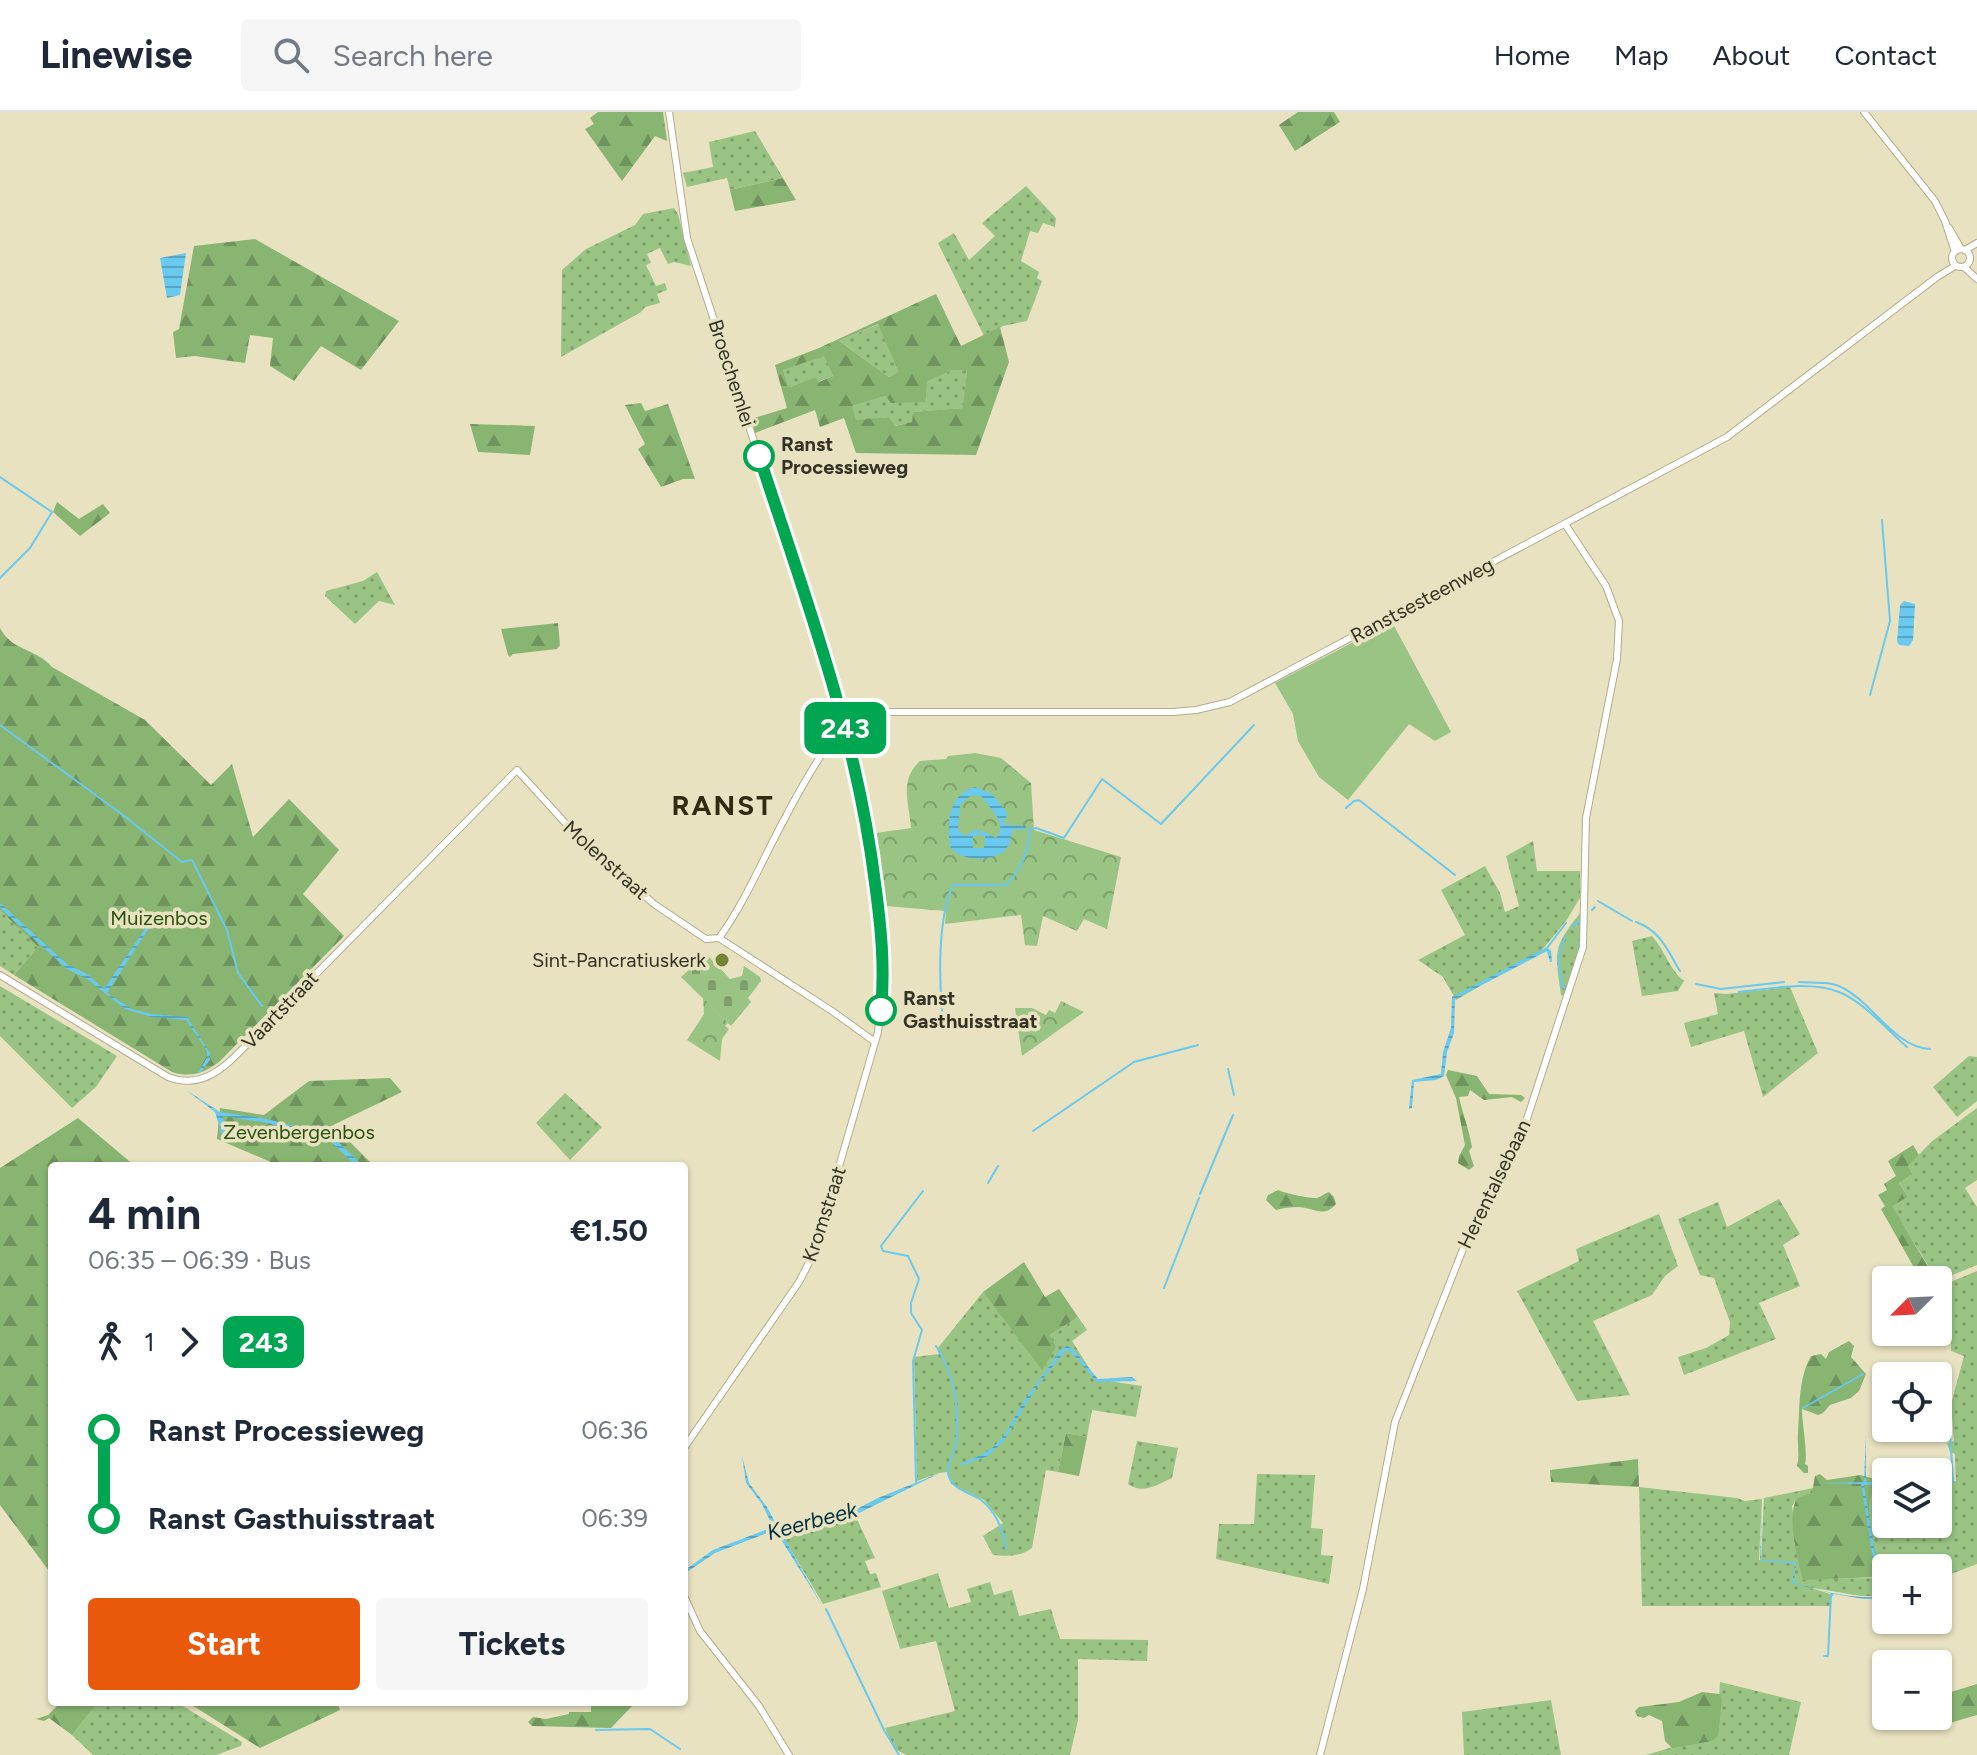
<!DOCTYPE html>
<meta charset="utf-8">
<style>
body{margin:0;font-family:Figtree,sans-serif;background:#f6f6f7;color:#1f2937;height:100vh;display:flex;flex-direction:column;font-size:30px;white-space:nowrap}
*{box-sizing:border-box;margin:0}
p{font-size:26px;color:#747a83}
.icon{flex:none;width:44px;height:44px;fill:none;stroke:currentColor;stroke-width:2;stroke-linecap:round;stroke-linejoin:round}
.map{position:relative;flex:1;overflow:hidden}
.panel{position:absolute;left:48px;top:1050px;width:640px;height:544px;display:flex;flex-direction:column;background:#fff;border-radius:8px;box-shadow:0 2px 6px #0004}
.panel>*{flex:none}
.badge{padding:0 16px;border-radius:12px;font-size:28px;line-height:52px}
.needle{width:52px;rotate:246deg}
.controls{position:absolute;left:1872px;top:1154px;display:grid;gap:16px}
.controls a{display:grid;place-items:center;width:80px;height:80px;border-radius:8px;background:#fff;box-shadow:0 2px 6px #0004;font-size:40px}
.map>.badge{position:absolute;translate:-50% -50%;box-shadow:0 0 0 4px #fff}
.legs{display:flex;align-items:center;gap:12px;height:88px;padding:0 40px;font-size:26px}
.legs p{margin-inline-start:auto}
.head{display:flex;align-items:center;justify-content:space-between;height:136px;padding:0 40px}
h1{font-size:44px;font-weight:700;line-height:60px}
.cta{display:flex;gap:16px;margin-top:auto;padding:16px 40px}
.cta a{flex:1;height:92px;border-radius:8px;background:#ea580c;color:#fff;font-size:32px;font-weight:700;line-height:92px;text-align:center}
.cta a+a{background:#f6f6f7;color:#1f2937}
ul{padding:0 40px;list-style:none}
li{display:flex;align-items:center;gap:28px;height:88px;font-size:30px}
li i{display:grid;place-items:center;width:12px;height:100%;margin:0 10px;background:currentColor}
li i::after{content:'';width:20px;height:20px;margin:-10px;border:6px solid;border-radius:50%;background:#fff}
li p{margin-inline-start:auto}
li:first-child i{background:linear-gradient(#0000 50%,currentColor 0)}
li:last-child i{background:linear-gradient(currentColor 50%,#0000 0)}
header{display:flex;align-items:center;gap:48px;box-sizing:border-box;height:112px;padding:0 40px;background:#fff;border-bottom:2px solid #e0e1e3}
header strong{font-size:38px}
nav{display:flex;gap:44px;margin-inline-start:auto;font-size:28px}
.search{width:560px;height:72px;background:#f6f6f7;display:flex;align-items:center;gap:20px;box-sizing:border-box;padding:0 28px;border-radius:8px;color:#747a83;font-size:30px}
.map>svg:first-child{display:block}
.grass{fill:url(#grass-dots)}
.forest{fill:url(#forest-firs);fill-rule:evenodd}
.cemetery{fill:url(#cemetery-stones)}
.park{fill:url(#park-crowns)}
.pitch{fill:#99c484}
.water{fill:url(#water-rules);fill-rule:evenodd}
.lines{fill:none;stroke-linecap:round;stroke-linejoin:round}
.stream{stroke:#69c9ee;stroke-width:2}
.secondary-casing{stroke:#b1ac8c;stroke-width:8}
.secondary{stroke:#fff;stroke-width:6}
.line-1-casing{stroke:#fff;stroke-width:18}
.line-1{stroke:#00a651;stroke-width:12}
.stop-1-dot{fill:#fff;stroke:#00a651;stroke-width:4}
.poi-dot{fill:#758534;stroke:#e8e2c1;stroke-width:3}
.labels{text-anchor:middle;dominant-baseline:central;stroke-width:7;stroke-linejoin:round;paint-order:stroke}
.street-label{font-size:20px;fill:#343225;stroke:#e8e2c1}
.stop-label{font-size:20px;font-weight:bold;fill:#343225;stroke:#e8e2c1;text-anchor:start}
.park-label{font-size:20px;fill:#29520b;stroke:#e8e2c1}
.poi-label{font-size:20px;fill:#343225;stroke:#e8e2c1;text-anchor:end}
.water-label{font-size:22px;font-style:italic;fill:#033241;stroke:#e8e2c1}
.district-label{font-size:28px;font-weight:bold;letter-spacing:2px;fill:#312c11;stroke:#e8e2c1}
</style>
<header>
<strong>Linewise</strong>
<div class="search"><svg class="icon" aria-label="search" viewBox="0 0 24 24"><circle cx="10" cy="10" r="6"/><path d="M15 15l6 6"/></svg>Search here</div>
<nav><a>Home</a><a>Map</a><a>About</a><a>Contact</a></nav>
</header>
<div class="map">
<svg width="1977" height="1643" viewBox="0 0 1977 1643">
<defs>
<pattern id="grass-dots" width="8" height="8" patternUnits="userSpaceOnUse" patternTransform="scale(2)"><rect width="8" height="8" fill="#99c484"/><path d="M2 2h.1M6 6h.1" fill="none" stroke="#7ea06c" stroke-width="1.8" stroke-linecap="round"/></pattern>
<pattern id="forest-firs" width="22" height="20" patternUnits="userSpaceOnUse" patternTransform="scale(2)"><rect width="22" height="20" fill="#88b571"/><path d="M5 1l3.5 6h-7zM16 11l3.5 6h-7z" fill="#70945d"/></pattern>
<pattern id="cemetery-stones" width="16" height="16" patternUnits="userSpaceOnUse" patternTransform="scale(2)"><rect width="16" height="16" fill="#99c484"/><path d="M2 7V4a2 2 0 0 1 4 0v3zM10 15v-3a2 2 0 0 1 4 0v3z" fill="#7ea06c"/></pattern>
<pattern id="park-crowns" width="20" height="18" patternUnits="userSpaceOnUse" patternTransform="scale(2)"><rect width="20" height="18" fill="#99c484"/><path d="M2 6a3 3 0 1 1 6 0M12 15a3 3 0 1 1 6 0" fill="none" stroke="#7ea06c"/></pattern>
<pattern id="water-rules" width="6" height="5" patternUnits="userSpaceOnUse" patternTransform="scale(2)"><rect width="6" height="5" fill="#69c9ee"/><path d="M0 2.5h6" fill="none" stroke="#57a4c1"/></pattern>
</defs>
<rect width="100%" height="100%" fill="#e8e2c1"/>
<path class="grass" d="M755,19L783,66L730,78L727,66L687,75L683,61L713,55L709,30Z
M1026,74L1056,106L1055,115L1043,111L1038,121L1030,119L1021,149L1039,160L1037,166L1042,169L1027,209L1003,214L984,224L938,131L954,121L969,148L995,124L982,111Z
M674,96L678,102L691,154L674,150L668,152L660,136L647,142L651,151L646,153L656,174L665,171L667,178L657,182L660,191L645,195L641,200L561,245L562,158L586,137L635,113L643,102Z
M879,212L900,260L889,265L839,229Z
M824,243L833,264L818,270L815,265L789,277L783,258Z
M967,257L964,296L914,300L913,310L894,314L889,305L856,309L851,294L886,284L953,258Z
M377,460L395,493L379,489L355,512L325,484L326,479L363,469Z
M1533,729L1537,759H1580V786L1566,809L1542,838L1456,888L1443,865L1418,848L1465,823L1441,778L1485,754L1500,781L1505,800L1519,794L1506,744Z
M0,798L38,835L14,863L0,854Z
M1581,800L1579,842L1564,884L1561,883C1555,839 1552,836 1581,800Z
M1652,824C1665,838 1669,857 1684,869L1678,879L1642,884L1632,829Z
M0,874L117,944L96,975L72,996L0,924Z
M1790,875L1818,941L1763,985L1744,919L1691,935L1684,911L1718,902L1714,881L1726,882Z
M1969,944L1977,945V989L1957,1005L1933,975Z
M565,981L602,1015L570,1048L536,1011Z
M1977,996V1068L1965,1076L1977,1095V1153L1938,1169L1891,1094L1908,1085L1899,1071L1911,1062L1908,1054L1931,1030Z
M1779,1087L1800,1122L1783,1133L1800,1174L1759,1191L1776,1227L1684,1263L1678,1245L1706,1236L1729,1223L1730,1210L1714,1166L1700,1163L1678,1107L1718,1090L1727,1115Z
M1659,1102L1678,1154L1665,1164L1652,1183L1593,1209L1630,1283L1577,1289L1517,1179L1579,1149L1576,1137Z
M1977,1159V1452L1938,1467V1456H1886V1484H1861L1808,1475L1830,1482V1494H1642L1639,1375L1737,1386L1745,1389L1762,1387L1759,1448L1768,1449L1761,1448L1764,1386L1813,1376V1382L1797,1386L1792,1394L1803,1467L1878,1466L1864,1372H1886V1412H1938V1370L1956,1369L1955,1342L1950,1340L1947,1331L1954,1329L1951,1292L1964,1244L1951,1239V1216L1938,1211V1175Z
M983,1180L1042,1257L1055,1235L1050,1223L1078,1205L1087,1218L1072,1229L1096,1267L1142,1274L1136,1305L1092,1298L1087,1325L1066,1321L1058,1360L1046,1358L1032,1436C1021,1445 1006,1444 993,1443L983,1424L1003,1411L984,1388L951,1372L947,1360L939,1361L917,1369L914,1245L939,1242L937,1237Z
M1137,1329L1178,1336L1172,1366C1158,1372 1143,1383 1128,1372Z
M1257,1362L1315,1363L1311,1416L1323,1417L1321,1443L1333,1444L1329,1472L1216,1447L1219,1412H1254Z
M855,1403L875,1446L865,1449L870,1462L876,1461L881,1475L823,1492L778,1416L793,1417Z
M938,1461L949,1496L971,1490L967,1477L990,1470L994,1483L1012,1478L1019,1504L1051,1497L1060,1527L1148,1528L1147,1549L1078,1547V1608L1070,1643H907L894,1637L885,1616L955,1599L936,1529L900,1537L882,1479Z
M1720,1570L1801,1590L1789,1643H1646L1717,1622Z
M1551,1588L1561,1643H1464L1462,1600Z
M98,1590H176L242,1630L241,1634L216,1643H93L72,1623Z"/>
<path class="forest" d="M598,0H663L667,29L655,24L622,69L585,17L594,12L590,6Z
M1298,0H1334L1340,10L1295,39L1279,13Z
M783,66L796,88L735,99L730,78Z
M255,127L399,209L361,258L321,234L294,269L270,254L273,226L250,223L245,251L195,244L176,246L173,220L179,217L194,134Z
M936,182L961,234L1000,215L1009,250L976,343L856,341L844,306L820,315L815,298L755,321L751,307L787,296L775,253L819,236ZM878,212L899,260L889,265L839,229ZM824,244L833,264L819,270L815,265L789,276L783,258ZM953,258H967L963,296L913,300L912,310L895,314L889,305L856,308L852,294L886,284L891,291L925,290L927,269Z
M641,291L645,299L668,292L695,367H683L661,375L638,337L645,332L625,293Z
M470,312L535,314L530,343L478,340Z
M57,390L79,407L103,392L110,401L80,424L53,400Z
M558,511L560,533L557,537L513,542L510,545L508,543L501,517Z
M0,516C13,540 34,535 52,555L145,608L211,673L232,652L253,725L289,687L339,738L303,782L344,824L219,950C204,961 191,966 172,960L14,863L38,835L0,798Z
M1448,958L1477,964L1489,982L1521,983L1525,986L1521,990L1512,985L1484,988L1470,978L1468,984L1459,985C1463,1003 1469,1017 1472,1035L1469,1039L1474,1054L1469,1058L1458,1051L1459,1044L1465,1033L1456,986L1446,963Z
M390,966L402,980L333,1013L374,1054H280L217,1027L220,996L264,1003L309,969Z
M78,1006L135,1054H52V1463L0,1393V1056Z
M1913,1033L1919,1043L1908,1054L1912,1062L1899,1071L1908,1085L1892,1094L1936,1168H1921L1881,1097L1885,1094L1878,1083L1887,1078L1884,1072L1896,1064L1888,1049Z
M1278,1078C1284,1081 1311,1087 1317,1086C1321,1085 1325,1081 1329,1080L1334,1085L1336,1092C1323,1107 1313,1095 1298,1095C1291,1095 1283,1096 1276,1098L1266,1088L1268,1083Z
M1024,1150L1045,1185L1059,1177L1078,1205L1050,1223L1056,1235L1042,1258L983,1180Z
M1849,1229L1854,1234L1851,1245L1866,1262L1859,1279L1851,1286L1830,1293L1823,1301L1818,1303L1802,1297C1802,1313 1808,1341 1805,1352L1808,1354V1361H1804L1797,1354C1800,1343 1797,1332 1798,1321C1800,1295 1798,1267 1811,1244L1821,1242L1826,1247L1829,1240Z
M1066,1321L1087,1325L1079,1364L1058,1360Z
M1638,1347L1639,1375L1551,1370L1550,1358Z
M1820,1362L1827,1368L1860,1363L1883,1369V1374C1853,1380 1881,1445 1879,1465L1803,1468C1798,1447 1786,1405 1797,1386L1812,1381L1815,1364Z
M1977,1572V1603L1929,1617L1924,1604H1938V1584Z
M1702,1580L1720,1582L1722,1587L1718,1624L1712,1629L1672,1636L1665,1629L1662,1609L1649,1603L1644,1606L1637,1604L1635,1599L1639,1595L1679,1590Z
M61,1590H98L72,1623L49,1606L44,1609L36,1607L48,1603Z
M187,1590H337L340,1598L260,1636Z
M591,1590H636L611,1616L532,1614L528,1610L533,1605L546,1607L569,1602V1600H591Z"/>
<path class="cemetery" d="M709,845L730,867L742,864L744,854L760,865L761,869L748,886L751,890L731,914L681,865L698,850L701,852Z"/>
<path class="park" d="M975,641L1001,646L1031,671L1034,718L1121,745L1107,817L1084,807L1077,819L1043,804L1037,834L1025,833L1021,803L945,812L946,799L885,794L876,721L911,716C909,690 899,668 920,649L946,647L948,644Z
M703,886L728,911L725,914L729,917L722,927L720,949L687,928L704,902Z
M1061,889L1084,900L1022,944L1015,896H1032L1046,903L1049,898L1055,901Z"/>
<path class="pitch" d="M1392,510L1451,620L1435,629L1409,612L1348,688L1319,665L1298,629L1293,602L1275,571Z"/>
<path class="water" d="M186,141L180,183L167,186L160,146Z
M1904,489L1915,492L1913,528L1909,534L1899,533L1897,529L1900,493Z
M975,675L992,682L1008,702L1004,709L1006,713L1026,714V717L1012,718C1011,723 1011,727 1010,731C1002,750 966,751 953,738C948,734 949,726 949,720C948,700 954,681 975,675ZM971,683L981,684C989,696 1009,710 996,726L981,718V724H985L984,736H973V724H979V718H974L965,724L958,718L960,693Z
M0,791L68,853L87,862L104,877L145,817L151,813L107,881L132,897L152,902L187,905L210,941V948L200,961L198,960L207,946V939L186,908L152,905L125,897L87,867L67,857L1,797Z
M1547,835L1551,839L1552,850H1550L1547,839L1455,887L1454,921L1447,940L1444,964L1436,968L1414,970L1412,996L1409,997L1412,968L1441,962L1443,940L1451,916L1452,885Z
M186,978L220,1000L267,1007L298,1015L322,1014L363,1054H356L316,1015L293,1019L268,1011L223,1004L227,1031L224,1030L215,1000Z
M1067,1234L1072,1236L1098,1267L1132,1265L1137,1269L1097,1270L1071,1240L1066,1238L1038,1273L1003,1330L988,1344L961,1354V1351C1005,1337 1004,1320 1026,1286C1037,1270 1050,1255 1060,1238Z
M1866,1322V1370H1886V1372L1864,1373L1882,1484L1886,1487H1864L1834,1482L1831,1486L1830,1481L1792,1471L1795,1452L1760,1449L1762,1387L1761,1448L1796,1450L1794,1470C1819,1479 1852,1487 1879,1485L1861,1372L1817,1371L1864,1370Z
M742,1344L749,1371L767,1395L776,1412L792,1414L815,1407L851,1400L878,1386L940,1361L855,1403L793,1417H779L822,1493L775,1418L715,1441L687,1460L685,1458L713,1438L773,1415L762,1392L746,1371Z"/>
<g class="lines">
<path class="stream" d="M0,365L52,400L30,436L0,466
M1870,583L1890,509L1882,408
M0,613L123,703L182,750L192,748L227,818L238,861L262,894
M1346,696L1354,689L1359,688L1455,763
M1598,789L1632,809
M1592,798L1595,795
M1636,810C1661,819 1667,838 1680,859
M1580,811V818
M1572,814L1579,809
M1565,825L1558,845L1562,875L1566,876
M1579,835L1580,825
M1547,836L1566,811
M1799,870C1813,871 1831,869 1843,876C1874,892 1894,935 1930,937
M1696,872L1721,877L1784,870
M1739,880C1769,877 1809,868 1839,880C1864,890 1886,917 1907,935
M943,910C939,872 937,807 953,773H1006C1022,757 1029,739 1030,717L1036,716L1064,726L1102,667L1161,712L1254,613
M1228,957L1234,983
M1033,1019L1134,950L1198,933
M988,1071L998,1054
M1200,1082L1233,1003
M1164,1176L1199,1086
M936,1234C955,1262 960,1298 956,1331C954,1341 947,1353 948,1361C951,1378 970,1380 981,1388C996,1399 1004,1420 1006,1437
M1875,1265L1886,1269
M1938,1286L1948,1289L1953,1369
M1803,1296L1863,1262
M916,1370L913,1249L922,1218L911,1201V1191L919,1167L908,1144L883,1139L881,1134L923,1079
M826,1497L884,1618L899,1643
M1824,1544H1828L1831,1483
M596,1618L650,1617L680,1637"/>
<g class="secondary-casing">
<path id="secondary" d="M669,0L687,126L823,539L866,702L882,822L883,875L878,920L814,1141L799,1170L684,1336
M1864,0L1935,89L1945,109L1955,140
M1949,116L1961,137
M1952 146a9 9 0 1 1 18 0a9 9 0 1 1-18 0Z
M1965,138L1977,131
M1964,155L1977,167
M719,826C746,789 763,746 785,706C804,669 826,634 850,600H1173L1196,598L1230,590L1727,325L1937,165L1955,154
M719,826L832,899L875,930
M0,863L168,965C207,980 231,948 256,923L517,658L579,726L654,792L706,827L719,826
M684,1484L700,1519L759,1594L789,1643
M1320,1643L1363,1477L1395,1310L1465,1132L1521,1025L1583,835L1586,706L1617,547L1619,509L1606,474L1565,412"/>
</g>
<use href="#secondary" class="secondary"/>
</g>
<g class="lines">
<g class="line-1-casing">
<path id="line-1" d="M759,344C805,484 857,624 875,771C881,814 885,855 881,898"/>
</g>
<use href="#line-1" class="line-1"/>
</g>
<g class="stop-1-dot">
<circle cx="759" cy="344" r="14"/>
<circle cx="881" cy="898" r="14"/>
</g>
<circle class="poi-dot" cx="722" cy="848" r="8"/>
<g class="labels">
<g class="street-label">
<text transform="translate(732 261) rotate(72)">Broechemlei</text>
<text transform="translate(1422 488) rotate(-28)">Ranstsesteenweg</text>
<text transform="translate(606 748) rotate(42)">Molenstraat</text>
<text transform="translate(280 898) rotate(-46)">Vaartstraat</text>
<text transform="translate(1494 1072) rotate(-64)">Herentalsebaan</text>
<text transform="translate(824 1102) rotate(-72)">Kromstraat</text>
</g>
<g class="stop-label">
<text x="781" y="332">Ranst<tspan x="781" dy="23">Processieweg</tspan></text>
<text x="903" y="886">Ranst<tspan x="903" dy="23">Gasthuisstraat</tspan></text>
</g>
<g class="park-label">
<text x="159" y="806">Muizenbos</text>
<text x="299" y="1020">Zevenbergenbos</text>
</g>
<g class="poi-label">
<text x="706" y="848">Sint-Pancratiuskerk</text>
</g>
<g class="water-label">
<text transform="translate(812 1409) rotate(-15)">Keerbeek</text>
</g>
<g class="district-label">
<text x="723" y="693">RANST</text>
</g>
</g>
</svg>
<div class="controls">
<a><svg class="needle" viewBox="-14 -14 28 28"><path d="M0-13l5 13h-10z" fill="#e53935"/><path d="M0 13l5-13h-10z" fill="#747a83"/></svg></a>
<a><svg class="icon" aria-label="locate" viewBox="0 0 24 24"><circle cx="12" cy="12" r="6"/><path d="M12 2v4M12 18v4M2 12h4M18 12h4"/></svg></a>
<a><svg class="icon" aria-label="layers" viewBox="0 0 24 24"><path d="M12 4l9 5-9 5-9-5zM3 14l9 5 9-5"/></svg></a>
<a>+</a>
<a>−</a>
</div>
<b class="badge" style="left:845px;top:616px;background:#00a651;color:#fff">243</b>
<section class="panel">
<div class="head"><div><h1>4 min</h1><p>06:35 – 06:39 · Bus</p></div><b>€1.50</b></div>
<div class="legs"><svg class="icon" aria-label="walk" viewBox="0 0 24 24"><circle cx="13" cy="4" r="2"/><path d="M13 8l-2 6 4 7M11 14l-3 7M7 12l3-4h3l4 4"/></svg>1<svg class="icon" aria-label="forward" viewBox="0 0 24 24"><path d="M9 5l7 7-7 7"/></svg><b class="badge" style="background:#00a651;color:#fff">243</b></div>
<ul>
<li><i style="color:#00a651"></i><b>Ranst Processieweg</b><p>06:36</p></li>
<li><i style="color:#00a651"></i><b>Ranst Gasthuisstraat</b><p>06:39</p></li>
</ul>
<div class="cta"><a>Start</a><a>Tickets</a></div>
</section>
</div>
